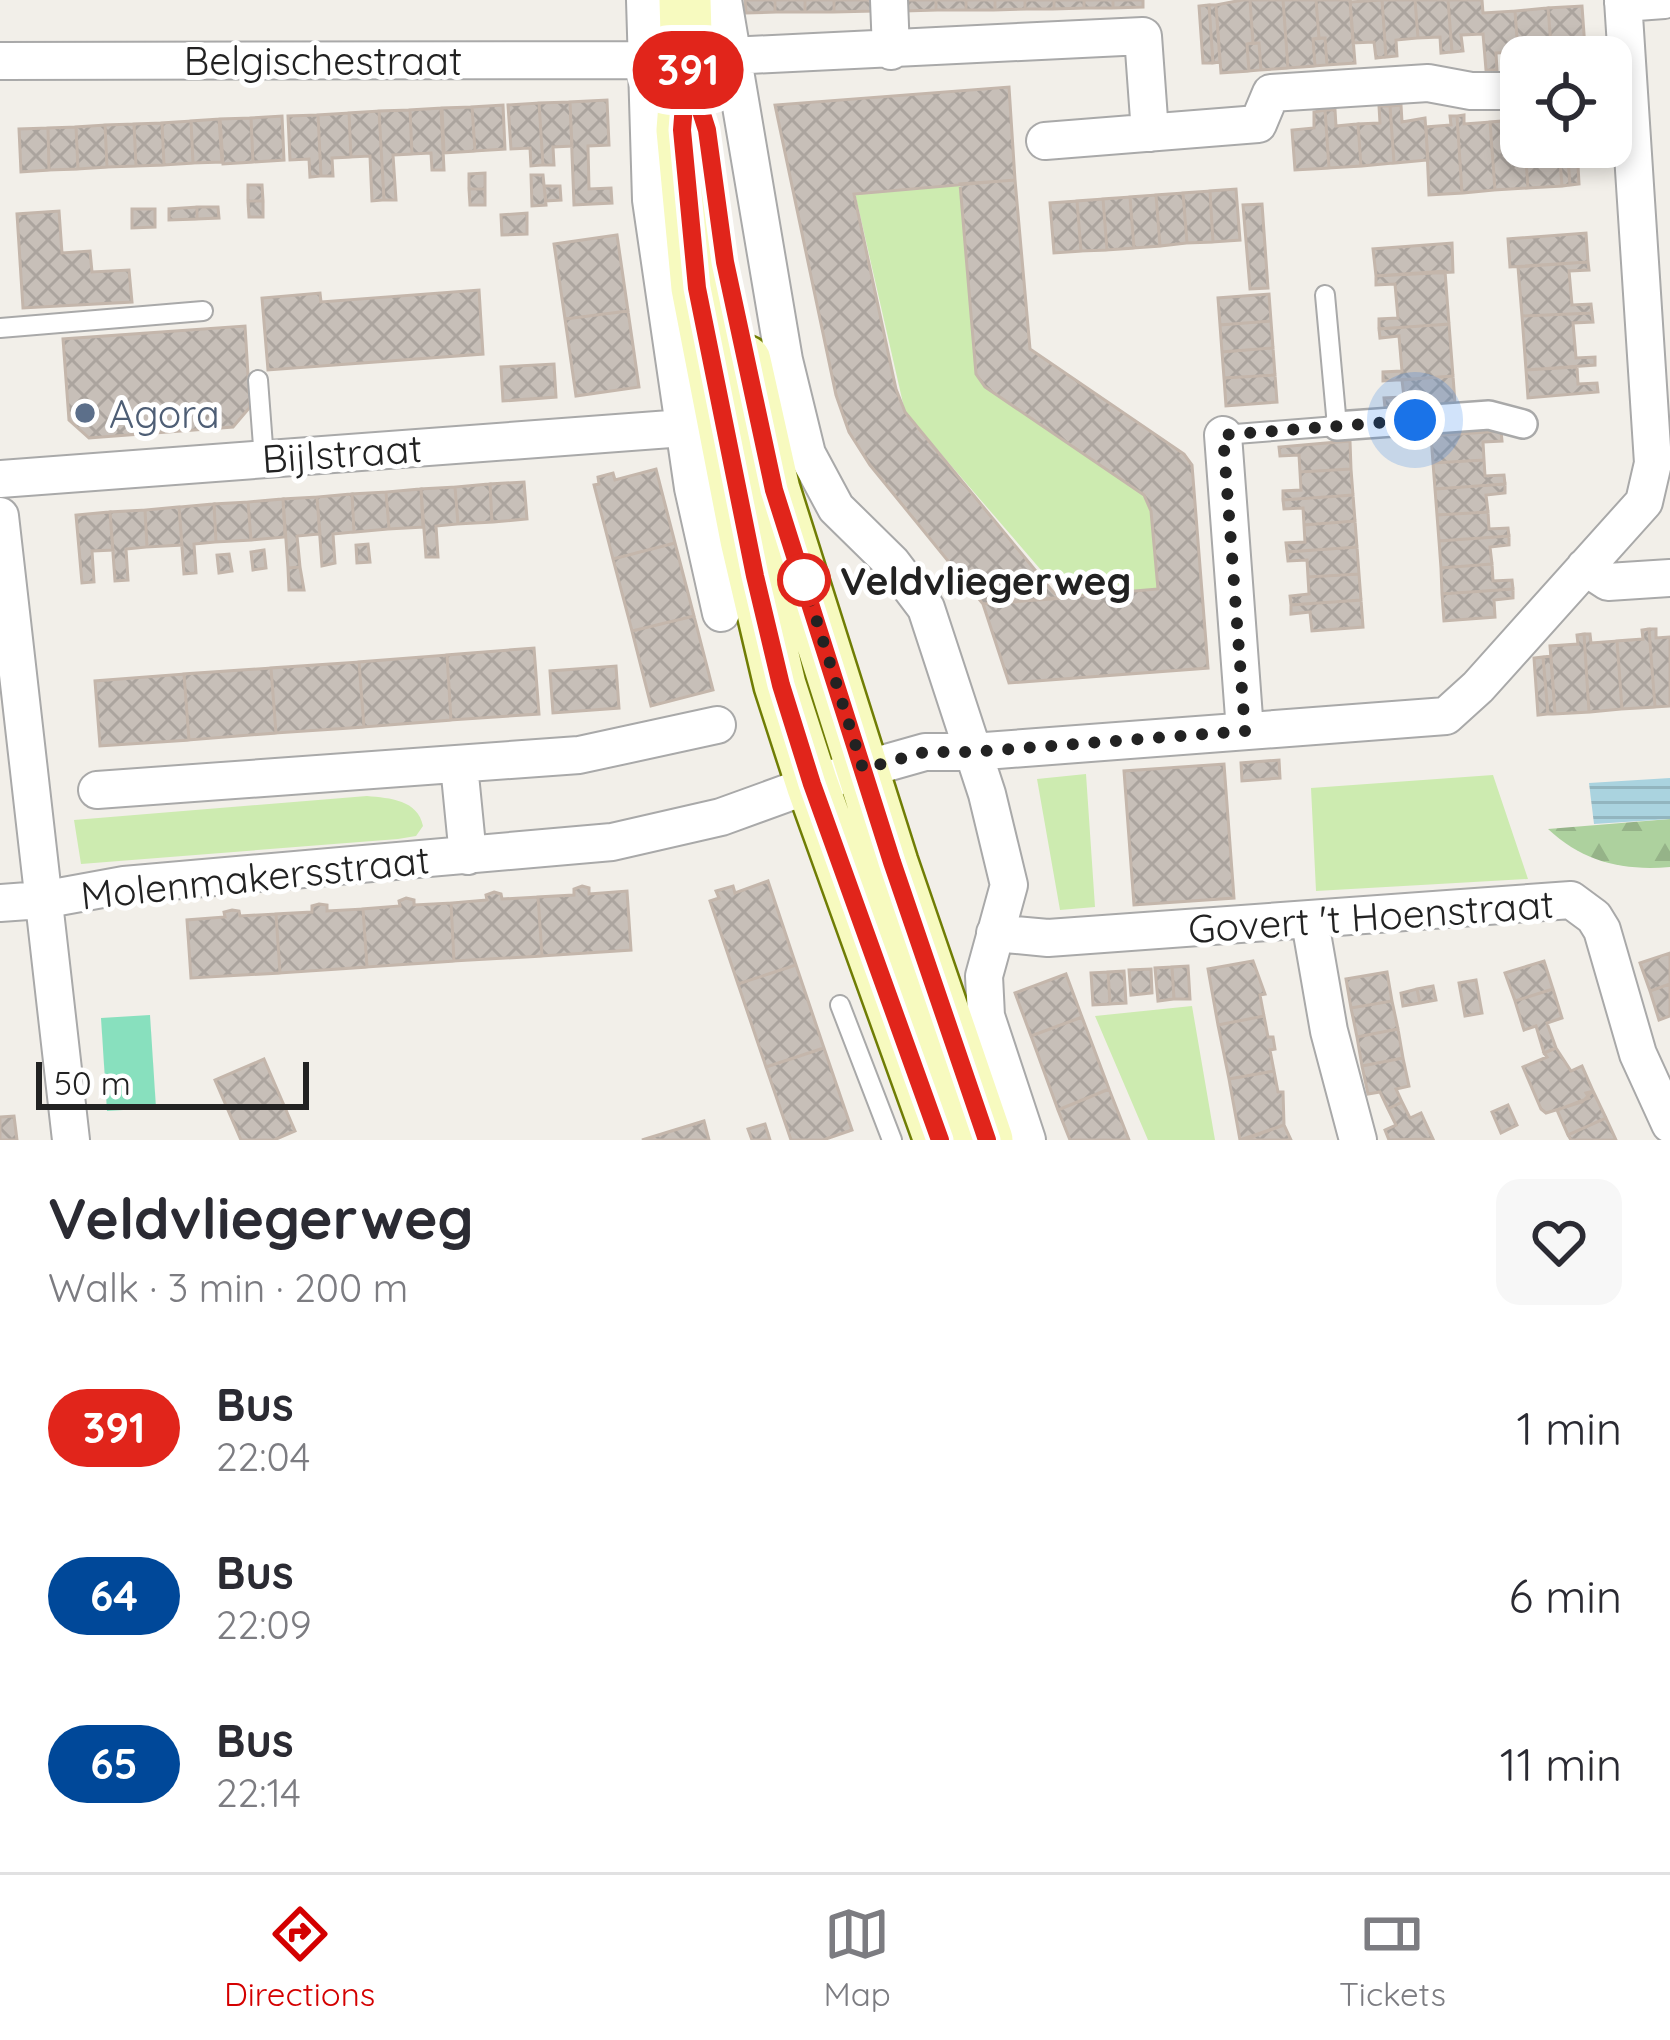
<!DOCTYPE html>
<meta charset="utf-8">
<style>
body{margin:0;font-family:Quicksand,sans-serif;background:#f7f7f7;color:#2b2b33;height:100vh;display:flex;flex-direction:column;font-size:45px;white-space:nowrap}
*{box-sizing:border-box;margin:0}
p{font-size:39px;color:#7c7c81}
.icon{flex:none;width:66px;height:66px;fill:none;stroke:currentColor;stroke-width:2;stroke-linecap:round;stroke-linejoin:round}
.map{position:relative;height:1140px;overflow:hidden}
.details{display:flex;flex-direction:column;background:#fff;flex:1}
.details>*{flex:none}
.badge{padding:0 24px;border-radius:39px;font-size:42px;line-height:78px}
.tools{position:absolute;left:1500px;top:36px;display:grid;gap:24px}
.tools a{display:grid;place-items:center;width:132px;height:132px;border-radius:24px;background:#fff;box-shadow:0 6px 18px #0003;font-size:60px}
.scale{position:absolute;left:36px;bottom:30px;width:273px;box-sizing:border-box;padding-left:12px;border:6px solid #222;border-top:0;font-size:33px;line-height:42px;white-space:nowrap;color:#222;-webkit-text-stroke:9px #fff;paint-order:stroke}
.you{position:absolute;width:60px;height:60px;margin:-30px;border:9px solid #fff;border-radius:50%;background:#1a73e8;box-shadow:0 0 0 18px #1a73e833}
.map>.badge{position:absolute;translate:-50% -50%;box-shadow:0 0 0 6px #fff}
.round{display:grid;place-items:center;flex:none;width:126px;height:126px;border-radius:24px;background:#f7f7f7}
.headline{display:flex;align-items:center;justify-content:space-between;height:204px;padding:0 48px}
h1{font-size:57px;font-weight:800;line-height:90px}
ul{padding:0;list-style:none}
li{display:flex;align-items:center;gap:36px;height:168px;padding:0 48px}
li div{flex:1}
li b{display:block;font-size:45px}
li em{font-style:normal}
li .badge{min-width:132px;font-weight:700;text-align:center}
.tabs{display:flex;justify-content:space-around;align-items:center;height:168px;border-top:3px solid #e1e1e2;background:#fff;font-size:33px;color:#7c7c81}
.tabs a{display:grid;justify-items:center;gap:6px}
.tabs .on{color:#d40000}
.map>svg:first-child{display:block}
.grass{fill:#cdebb0}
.forest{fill:url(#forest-firs)}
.pitch{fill:#88e0be}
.water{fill:url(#water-rules)}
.building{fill:url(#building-cross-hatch);stroke:#c4b6ab;stroke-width:3}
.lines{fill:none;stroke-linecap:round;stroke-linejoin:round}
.service-casing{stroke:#a9a9a9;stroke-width:22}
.pedestrian-casing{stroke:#a9a9a9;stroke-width:32}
.minor-casing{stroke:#a9a9a9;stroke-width:40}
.secondary-casing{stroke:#707d05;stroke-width:56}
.service{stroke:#fff;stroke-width:18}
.pedestrian{stroke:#fff;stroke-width:27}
.minor{stroke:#fff;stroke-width:36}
.secondary{stroke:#f7fabf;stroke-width:51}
.line-casing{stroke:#fff;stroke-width:27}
.line{stroke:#e1251b;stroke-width:18}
.walk{stroke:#222;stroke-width:12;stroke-dasharray:0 21.6}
.service-dot{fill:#5c6f8a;stroke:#fff;stroke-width:4.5}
.stop-dot{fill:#fff;stroke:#e1251b;stroke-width:6}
.labels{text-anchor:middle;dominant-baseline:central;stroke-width:10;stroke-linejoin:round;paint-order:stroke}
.street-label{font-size:39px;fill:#222;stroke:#fff}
.service-label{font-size:39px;fill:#4e5e75;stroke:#fff;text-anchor:start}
.stop-label{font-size:39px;font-weight:bold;fill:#222;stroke:#fff;text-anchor:start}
</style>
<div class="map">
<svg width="1670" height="1140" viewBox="0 0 1670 1140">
<defs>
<pattern id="forest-firs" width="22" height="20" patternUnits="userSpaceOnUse" patternTransform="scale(3)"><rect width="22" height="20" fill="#add19e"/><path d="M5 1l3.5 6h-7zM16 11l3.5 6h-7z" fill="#95b388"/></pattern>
<pattern id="water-rules" width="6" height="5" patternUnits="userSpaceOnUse" patternTransform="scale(3)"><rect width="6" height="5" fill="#aad3df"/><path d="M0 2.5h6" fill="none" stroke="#92b5bf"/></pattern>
<pattern id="building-cross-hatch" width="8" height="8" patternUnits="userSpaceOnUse" patternTransform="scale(3)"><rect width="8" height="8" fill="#c7bfb8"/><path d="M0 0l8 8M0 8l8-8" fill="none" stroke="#aba49e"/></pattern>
</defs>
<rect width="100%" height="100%" fill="#f2efe9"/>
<path class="grass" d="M960,184L978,377L1142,493L1150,505L1158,589L1065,598L905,412L855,193Z
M1086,774L1095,907L1060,910L1037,779Z
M1493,775L1528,879L1316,891L1311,788Z
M367,796C390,798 418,800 423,826L416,836L398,839L81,864L74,820Z
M1192,1006L1215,1140H1148L1095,1016Z"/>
<path class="forest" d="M1670,819V867C1623,871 1583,862 1548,829Z"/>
<path class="pitch" d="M150,1015L156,1108L107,1111L101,1018Z"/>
<path class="water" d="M1670,778V819L1594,824L1589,783Z"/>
<path class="building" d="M745,0H775V12L746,13Z
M775,0H805V12H775Z
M805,0H834V12H805Z
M834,0H874V11L834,12Z
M905,0H936V10L905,11Z
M936,0H966V10H936Z
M966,0H995V10H966Z
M995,0H1025V9L995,10Z
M1025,0H1054V9H1025Z
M1054,0H1084V8L1054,9Z
M1084,0H1113V8H1084Z
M1113,0H1143V7L1113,8Z
M1242,0H1250L1253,43L1247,44L1249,71L1221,73L1216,5Z
M1250,0H1283L1288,68L1261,70L1259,43H1253Z
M1283,0H1316L1319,38L1313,39L1315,66L1288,68Z
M1316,0H1350L1355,63L1327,65L1325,38H1319Z
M1382,0H1415L1418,38L1396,40L1397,56L1386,57Z
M1382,0L1386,57L1376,58L1374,42L1353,43L1350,2Z
M1415,0H1448L1452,52L1441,53L1440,37L1418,38Z
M1448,0H1482L1483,13L1515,11L1518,52L1496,53L1497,70H1486L1483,34L1461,35L1463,51L1452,52Z
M1209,5H1216L1220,62L1213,63Z
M1209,5L1213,63H1203L1199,6Z
M1582,6L1585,48H1562V57H1552L1548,8Z
M1548,8L1552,57H1540V50L1518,52L1515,11Z
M1325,38L1327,65L1315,66L1313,39Z
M1259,43L1261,70L1249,71L1247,44Z
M1009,87L1015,180L854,194L896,389L905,412L1054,593L1065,598L983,604L870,465L849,432L836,395L775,105Z
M607,100L609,145L588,146L589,189L611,188L612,203L574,205L570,102Z
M570,102L572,146L553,147L554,165H543L539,103Z
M539,103L543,165L531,166L530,148L511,149L508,105Z
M503,105L505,149L475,151L472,107Z
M1401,105L1402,122L1425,118L1428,160L1394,163L1390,106Z
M1379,106H1390L1394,163L1361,166L1358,124L1380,123Z
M472,107L475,151L444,153L442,108Z
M441,108L444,170H432L431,153L412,154L410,110Z
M410,110L412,154L393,155L396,200H384L379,111Z
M1325,110L1329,168L1295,170L1292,130L1314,128V112Z
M1325,110H1335L1336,126L1358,124L1361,166L1329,168Z
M379,111L384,200L372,201L370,156L351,157L349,113Z
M1516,111H1521V147H1525L1528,188L1495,190L1490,122L1516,120Z
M349,113L351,157L332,158L333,176H321L318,115Z
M318,115L321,176L310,177L309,159L290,160L288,116Z
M1464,115V124L1490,122L1495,190L1462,193L1457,116Z
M282,116L284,160L253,162L251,118Z
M1450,116H1457L1462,193L1429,195L1426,127L1451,125Z
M251,118L253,162L223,164L220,119Z
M219,119L222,162L193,163L191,121Z
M191,121L193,163L164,165L162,123Z
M162,123L164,165L136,166L134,124Z
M134,124L136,166L107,167L105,125Z
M105,125L107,167L78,169L76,127Z
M76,127L78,169L49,170L48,128Z
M48,128L49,170L21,172L19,129Z
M1525,147H1559L1562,186L1528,188Z
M1559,147H1567L1570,185L1562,186Z
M1567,147H1577L1579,184L1570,185Z
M485,173V189H469V174Z
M531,175H543L546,205L532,206Z
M1015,180L1030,349L1184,454L1192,465L1208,668L1009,683L983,604L1158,589L1151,511L1144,495L985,387L976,374L960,184Z
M248,185H262L263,201H248Z
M544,186H560L561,200L546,201Z
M469,189H485V205H470Z
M1236,189L1240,240L1213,242L1210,191Z
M1210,191L1213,242L1187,243L1183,193Z
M1183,193L1187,243L1160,246L1156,195Z
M1156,195L1160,246L1134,248L1130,197Z
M1130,197L1134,248L1107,250L1103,199Z
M1103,199L1107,250L1081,251L1077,201Z
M248,201H263V217H249Z
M1077,201L1081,251L1054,253L1050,203Z
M1262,204L1268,288L1250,289L1243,205Z
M197,207V219L169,220V209Z
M197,207H218L219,218L197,219Z
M132,209H155V227L132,228Z
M59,211L62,253L90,251L92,272L129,270L132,302L23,308L17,214Z
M527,213V234L502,235L501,215Z
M1586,233L1588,262L1510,267L1508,239Z
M617,235L628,311L565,319L554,244Z
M1452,243L1453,272L1376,276L1373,249Z
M1588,262L1589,270L1569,271L1572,305L1591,304L1592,313L1522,316L1518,267Z
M1445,271L1449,324L1379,329V319L1398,318L1395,284L1376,285V276Z
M479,290L483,354L268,370L262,298L320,293L321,302Z
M1269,294L1271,321L1220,325L1218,298Z
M628,311L639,387L576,396L565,319Z
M1592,313L1593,322L1573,323L1576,358L1595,357V365L1526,370L1522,316Z
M1271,321L1273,348L1222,352L1220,325Z
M1449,324L1453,376L1383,381V372L1402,371L1399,336L1380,338L1379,329Z
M245,326L250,407L233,427L89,438L69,420L63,339Z
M1273,348L1275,375L1224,378L1222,352Z
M554,364L556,397L503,401L501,367Z
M1577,367L1578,384L1597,383L1598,392L1528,398L1526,370Z
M1275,375L1277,402L1226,406L1224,378Z
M1453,376L1455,403L1385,408L1384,398L1404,397L1402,380Z
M1501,431L1502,441L1483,442L1484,460L1433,463L1431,436Z
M1350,441L1351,469L1300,472L1299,455L1280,456L1279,447Z
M1484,460L1485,476L1504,475L1505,484L1435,489L1433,463Z
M656,469L675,543L613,559L594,485L599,484L598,477L613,473L615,480Z
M1351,469L1353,495L1283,500V491L1301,490L1300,472Z
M524,482L527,519L492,522L490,484Z
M490,484L492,522L458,524L455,487Z
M1505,484V493L1486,495L1488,512L1437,515L1435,489Z
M455,487L458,524L436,526L438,557H426L421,489Z
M421,489L423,527L389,529L386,492Z
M386,492L389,529L354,532L352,494Z
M352,494L354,532L333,534L335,563L322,566L317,497Z
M1353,495L1355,521L1304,525L1303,508L1284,509L1283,500Z
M317,497L320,534L297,536L300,567L288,568L283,499Z
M283,499L285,537L251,540L248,502Z
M248,502L251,540L216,542L214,504Z
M214,504L216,542L194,544L196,573L184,574L179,507Z
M179,507L182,545L147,547L145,510Z
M145,510L147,547L126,549L128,580L115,581L110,512Z
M110,512L113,550L92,551L94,582L82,583L76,515Z
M1488,512L1489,529L1508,528L1509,536L1439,541L1437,515Z
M1355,521L1357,547L1287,552L1286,543L1305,542L1304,525Z
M1509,536V545L1490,547L1492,564L1441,568L1439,541Z
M675,543L694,616L632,631L613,559Z
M368,544L370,562L357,563L356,545Z
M1357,547L1359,574L1308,577L1307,560L1288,561L1287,552Z
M264,550L266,568L253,570L251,552Z
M229,554L232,571L219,573L217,555Z
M1492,564L1493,581L1512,580L1513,589L1442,594L1441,568Z
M300,567L304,590H289L288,568Z
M1359,574L1361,600L1291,605L1290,596L1309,594L1308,577Z
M1513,589V598L1494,600L1495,617L1444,621L1442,594Z
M1361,600L1363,627L1312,631L1310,612L1291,614V605Z
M694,616L713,690L651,706L632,631Z
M1649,629L1655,707L1622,709L1617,641L1643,639L1642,630Z
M1649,629H1656V638L1670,637V706L1655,707Z
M1584,634H1590L1591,643L1617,641L1622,709L1589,712Z
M1584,634L1589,712L1555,714L1550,646L1578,644L1577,635Z
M534,648L539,714L451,720L447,655Z
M447,655L451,720L364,727L359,662Z
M1551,656L1555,714H1548L1543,657Z
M1543,657L1548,714L1538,715L1534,658Z
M359,662L364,727L276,733L271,668Z
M616,666L619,708L553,713L550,671Z
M271,668L276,733L189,740L184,674Z
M184,674L189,740L100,746L95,681Z
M1279,760L1280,778L1242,781L1241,763Z
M1224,764L1234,898L1134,905L1124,771Z
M768,881L796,965L738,984L710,901L719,898L716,891L733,886L735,893Z
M582,886L589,888V894L627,891L631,950L542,956L538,897L574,895V889Z
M494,892L501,894L502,899L538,897L542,956L454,961L451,903L487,900L486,895Z
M406,898L414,900V905L451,903L454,961L367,967L363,909L400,906L399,901Z
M319,904L327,905V911L363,909L367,967L280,973L276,914L312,912V906Z
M232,910L239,911L240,916L276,914L280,973L191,978L187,920L225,917L224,912Z
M1670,953V984L1650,991L1640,963Z
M1253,961L1265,994L1260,995L1264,1016L1218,1025L1208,969Z
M1544,961L1553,989L1515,1001L1505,973Z
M796,965L824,1048L766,1067L738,984Z
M1188,966L1190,999H1174L1172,967Z
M1172,967L1174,999L1158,1001L1155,968Z
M1151,969L1152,993L1131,995L1129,970Z
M1124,971L1126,1003L1110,1004L1108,972Z
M1108,972L1110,1004L1093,1005L1091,973Z
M1387,972L1392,1001L1351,1008L1346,979Z
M1066,974L1082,1017L1031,1036L1015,993Z
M1476,980L1482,1013L1465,1016L1459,983Z
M1670,984V1016L1659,1020L1650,991Z
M1433,986L1436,1000L1420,1003L1417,989Z
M1417,989L1420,1003L1403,1006L1401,993Z
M1553,989L1562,1018L1547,1023L1556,1048L1544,1053L1536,1026L1524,1030L1515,1001Z
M1392,1001L1398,1029L1357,1037L1351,1008Z
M1264,1016L1268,1037H1273L1275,1049L1270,1050L1274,1071L1229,1079L1218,1025Z
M1082,1017L1109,1089L1058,1110L1031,1036Z
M1398,1029L1403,1058L1362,1066L1357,1037Z
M824,1048L852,1130L823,1140H791L766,1067Z
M1556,1048L1571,1071L1582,1066L1593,1091L1582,1102L1546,1113L1541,1109L1523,1067L1547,1057L1544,1053Z
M1403,1058L1409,1086L1396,1089L1402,1102L1388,1109L1380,1092L1368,1094L1362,1066Z
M264,1059L295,1131L274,1140H241L215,1080Z
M1274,1071L1278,1092H1283L1284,1125L1240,1140L1229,1079Z
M1109,1089L1129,1140H1070L1058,1110Z
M1593,1091L1606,1118L1568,1135L1557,1110L1589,1098L1586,1093Z
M1402,1102L1410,1118L1421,1113L1433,1139L1389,1140L1385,1130L1396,1125L1388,1109Z
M1508,1105L1517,1125L1501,1133L1492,1112Z
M14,1116L17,1140H0V1117Z
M1606,1118L1616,1140H1571L1568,1135Z
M704,1121L709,1140H642Z
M765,1124L770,1140H752L748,1129Z
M1284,1125L1291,1140H1244Z"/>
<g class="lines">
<g class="service-casing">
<path id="service" d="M0,328L203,311
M258,380L264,459
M1223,435L1337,426L1325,295
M840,1005L892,1140"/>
</g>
<g class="pedestrian-casing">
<path id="pedestrian" d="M1337,426L1489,415L1523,424"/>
</g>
<g class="minor-casing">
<path id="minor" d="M645,0L651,200L693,488L721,613
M723,0L784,360L807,454L836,508L892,563L926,608L987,794L1009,885L984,976L986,1016L1027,1140
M889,0L891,51
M1623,3L1664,0
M729,56L1143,36L1150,133
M0,61L646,60
M1045,141L1258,124L1271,93L1428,83L1471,91H1521
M1223,435L1245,731
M0,479L684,428
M0,516L71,1140
M1585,567L1608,582L1670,578
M459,765L468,856
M97,790L579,755L717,725
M0,903L42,900L124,885L612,842L721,817L812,784L925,752H972L1446,716L1478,687L1644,502L1653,463L1623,0
M1310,922L1329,1031L1358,1140
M995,933L1048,938L1571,900L1594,917L1602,930L1638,1054L1670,1124"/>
</g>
<g class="secondary-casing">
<path id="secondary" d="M685,0L687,67L682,130L697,288L746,540L780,685L812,784L940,1140
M745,361L774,490L892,863L987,1140"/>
</g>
<use href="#service" class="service"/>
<use href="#pedestrian" class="pedestrian"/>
<use href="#minor" class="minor"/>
<use href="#secondary" class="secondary"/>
</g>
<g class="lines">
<g class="line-casing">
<path id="line" d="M940,1140L812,784L781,685L755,576L697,288L682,130L687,67L707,130L725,262L774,490L892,862L987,1140"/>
</g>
<use href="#line" class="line"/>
<path class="walk" d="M804,580L863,769L925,752H972L1245,731L1223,435L1415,420"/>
</g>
<circle class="service-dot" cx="85" cy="413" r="12"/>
<circle class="stop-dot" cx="804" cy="580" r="24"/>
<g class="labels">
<g class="street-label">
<text x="323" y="60">Belgischestraat</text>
<text transform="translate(342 453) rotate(-4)">Bijlstraat</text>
<text transform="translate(255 877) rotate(-6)">Molenmakersstraat</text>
<text transform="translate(1371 916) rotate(-4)">Govert 't Hoenstraat</text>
</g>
<g class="service-label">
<text x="109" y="413">Agora</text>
</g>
<g class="stop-label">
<text x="840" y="580">Veldvliegerweg</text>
</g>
</g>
</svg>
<div class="tools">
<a><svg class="icon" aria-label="locate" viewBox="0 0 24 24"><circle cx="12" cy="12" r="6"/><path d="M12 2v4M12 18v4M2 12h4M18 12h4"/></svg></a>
</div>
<div class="scale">50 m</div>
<div class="you" style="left:1415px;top:420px"></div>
<b class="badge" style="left:688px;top:70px;background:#e1251b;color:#fff">391</b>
</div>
<section class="details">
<div class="headline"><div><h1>Veldvliegerweg</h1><p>Walk · 3 min · 200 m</p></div><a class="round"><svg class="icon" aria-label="heart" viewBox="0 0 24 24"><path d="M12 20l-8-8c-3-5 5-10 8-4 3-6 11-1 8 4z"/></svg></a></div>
<ul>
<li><span class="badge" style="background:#e1251b;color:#fff">391</span><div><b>Bus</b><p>22:04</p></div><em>1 min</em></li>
<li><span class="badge" style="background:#004899;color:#fff">64</span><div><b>Bus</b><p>22:09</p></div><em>6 min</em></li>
<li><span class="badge" style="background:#004899;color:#fff">65</span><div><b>Bus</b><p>22:14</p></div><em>11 min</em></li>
</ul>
</section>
<nav class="tabs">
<a class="on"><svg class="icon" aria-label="directions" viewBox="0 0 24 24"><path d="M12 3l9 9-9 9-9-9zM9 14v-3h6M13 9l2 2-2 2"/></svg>Directions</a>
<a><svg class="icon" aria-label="map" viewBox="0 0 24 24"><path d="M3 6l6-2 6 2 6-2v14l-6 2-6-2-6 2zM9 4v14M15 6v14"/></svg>Map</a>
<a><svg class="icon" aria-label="tickets" viewBox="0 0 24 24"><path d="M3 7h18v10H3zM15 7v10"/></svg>Tickets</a>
</nav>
